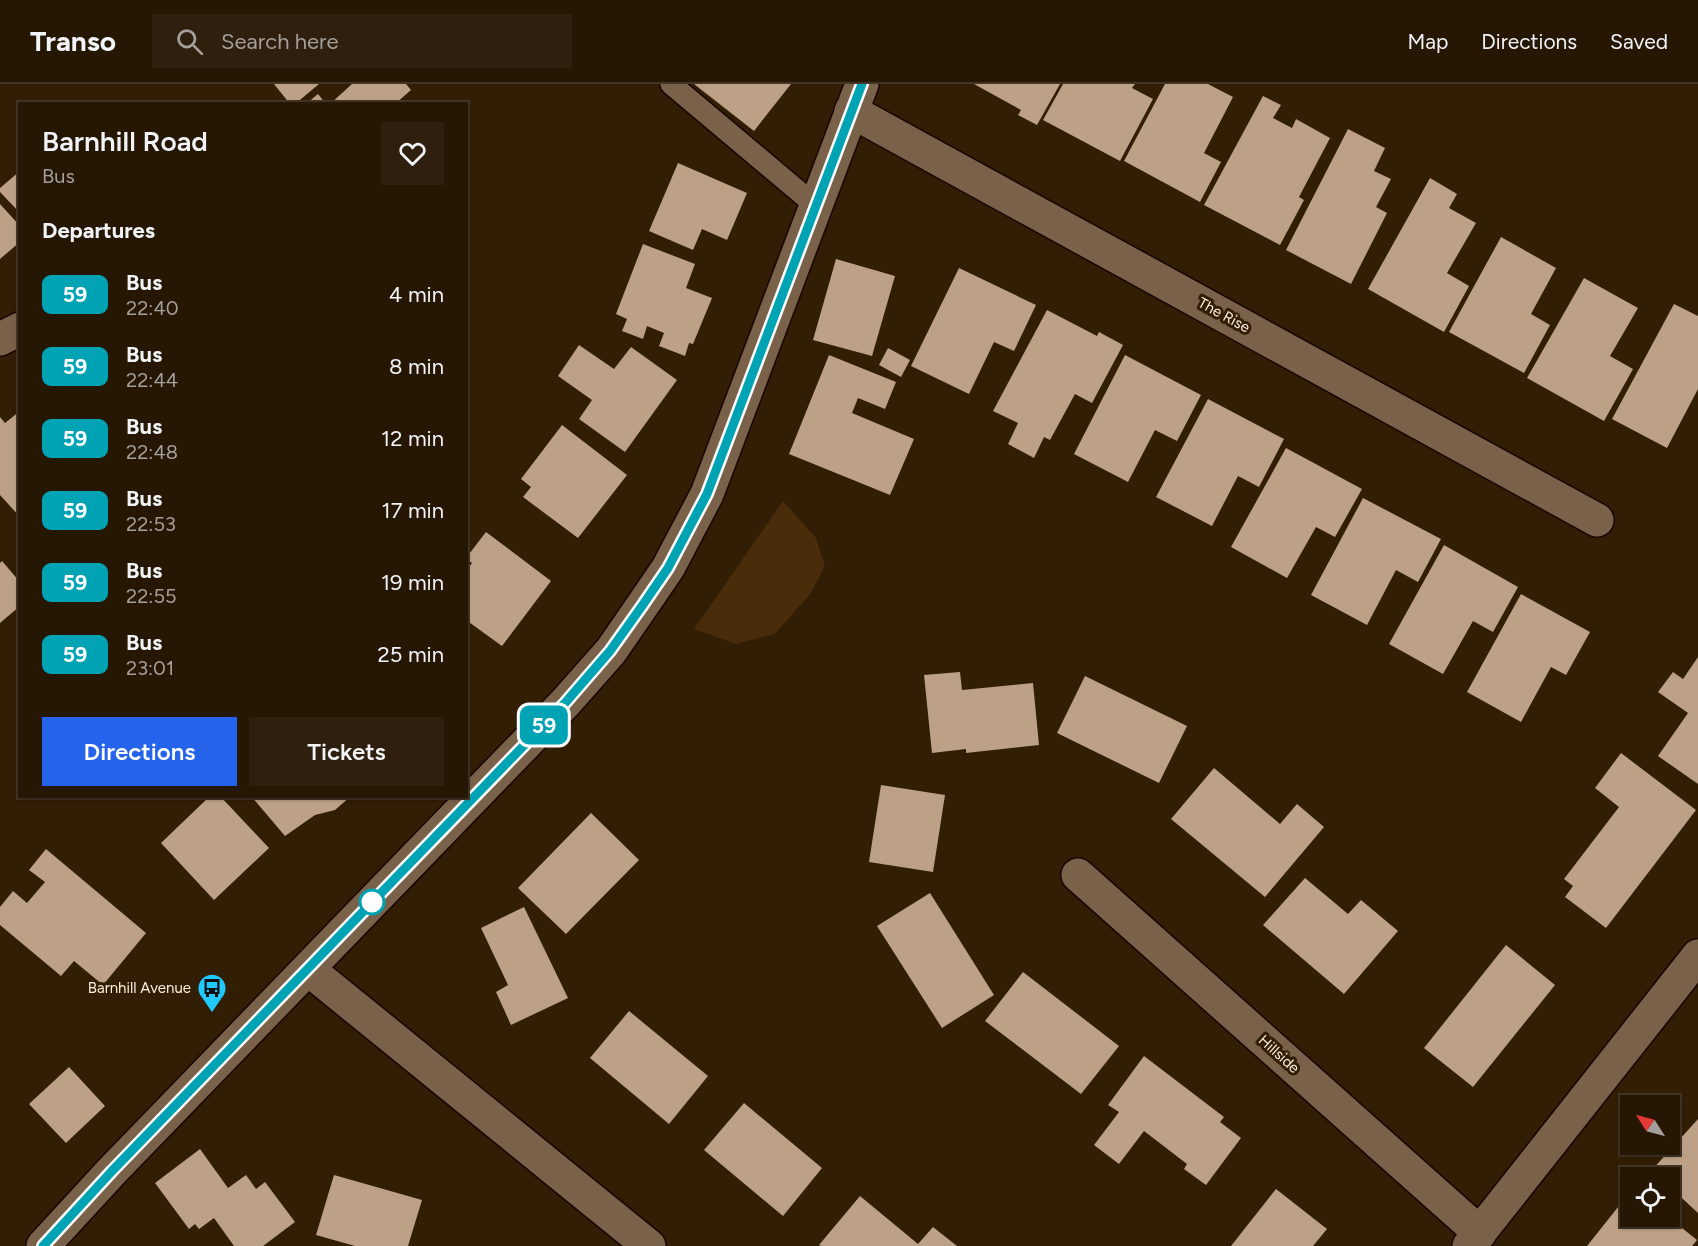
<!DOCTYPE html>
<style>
body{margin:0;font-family:Figtree,sans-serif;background:#2e1f0e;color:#f1f3f6;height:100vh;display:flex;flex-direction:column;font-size:22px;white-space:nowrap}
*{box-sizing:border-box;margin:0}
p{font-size:20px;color:#a49f9a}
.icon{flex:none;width:33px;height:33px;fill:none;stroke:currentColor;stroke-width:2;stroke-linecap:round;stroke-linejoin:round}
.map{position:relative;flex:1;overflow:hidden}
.panel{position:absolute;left:18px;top:18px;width:450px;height:696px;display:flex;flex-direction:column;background:#261604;border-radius:0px;box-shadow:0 2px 4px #0004,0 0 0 2px #423526}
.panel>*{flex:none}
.badge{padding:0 12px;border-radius:9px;font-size:21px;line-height:39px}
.needle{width:39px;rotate:306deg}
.controls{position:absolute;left:1620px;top:1011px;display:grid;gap:12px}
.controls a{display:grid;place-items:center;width:60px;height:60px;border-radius:0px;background:#261604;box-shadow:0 2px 4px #0004,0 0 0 2px #423526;font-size:30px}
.map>.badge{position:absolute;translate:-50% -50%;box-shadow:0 0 0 3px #fff}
h2{padding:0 24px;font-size:22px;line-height:54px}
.round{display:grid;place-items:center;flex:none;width:63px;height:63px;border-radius:0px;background:#2e1f0e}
.summary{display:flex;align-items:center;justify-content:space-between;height:102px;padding:0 24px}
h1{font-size:28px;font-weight:600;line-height:45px}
.button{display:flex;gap:12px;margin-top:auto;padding:12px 24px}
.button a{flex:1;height:69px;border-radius:0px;background:#2563eb;color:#fff;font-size:24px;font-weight:600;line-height:69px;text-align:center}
.button a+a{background:#2e1f0e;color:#f1f3f6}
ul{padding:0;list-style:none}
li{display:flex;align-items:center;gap:18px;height:72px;padding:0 24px}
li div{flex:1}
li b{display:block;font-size:22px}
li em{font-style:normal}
li .badge{min-width:66px;font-weight:700;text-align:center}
header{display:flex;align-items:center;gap:36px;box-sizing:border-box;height:84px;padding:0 30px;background:#261604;border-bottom:2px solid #423526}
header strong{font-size:28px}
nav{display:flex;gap:33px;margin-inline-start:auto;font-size:21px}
.search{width:420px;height:54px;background:#2e1f0e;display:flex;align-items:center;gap:15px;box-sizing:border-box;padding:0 21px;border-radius:0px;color:#a49f9a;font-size:22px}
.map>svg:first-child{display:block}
.green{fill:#492c09}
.building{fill:#bca187}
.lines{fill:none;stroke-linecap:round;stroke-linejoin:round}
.lane-casing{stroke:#190600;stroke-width:24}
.street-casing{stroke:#190600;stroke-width:36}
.secondary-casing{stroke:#190600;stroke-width:36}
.lane{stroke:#7a6149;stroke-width:21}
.street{stroke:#7a6149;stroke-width:33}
.secondary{stroke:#7a6149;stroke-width:33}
.line-casing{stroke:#fff;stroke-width:14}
.line{stroke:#00a3b4;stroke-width:9}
.stop-dot{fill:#fff;stroke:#00a3b4;stroke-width:3}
.labels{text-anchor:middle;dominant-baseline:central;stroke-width:6;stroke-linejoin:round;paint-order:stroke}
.street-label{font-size:15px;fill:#faecde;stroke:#321d05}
.poi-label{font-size:15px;fill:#faecde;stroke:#321d05;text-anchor:end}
</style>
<header>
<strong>Transo</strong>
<div class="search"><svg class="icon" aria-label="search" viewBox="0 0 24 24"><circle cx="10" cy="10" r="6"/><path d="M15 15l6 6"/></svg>Search here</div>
<nav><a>Map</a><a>Directions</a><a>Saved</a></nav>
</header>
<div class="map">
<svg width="1698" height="1162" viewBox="0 0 1698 1162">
<rect width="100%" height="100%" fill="#321d05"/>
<path class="green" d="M783,417L816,454L825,482L811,509L775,550L736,560L694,545Z"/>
<path class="building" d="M274,0H319L295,20H290Z
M352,0H406L411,6L395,20H330Z
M694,0H791L754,47Z
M974,0H1060L1037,41L1018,31L1021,26Z
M1063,0H1135L1132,4L1153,15L1120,77L1043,36Z
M1165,0H1208L1233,13L1204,69L1221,78L1200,118L1124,77Z
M318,10L326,20H306Z
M1263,12L1281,21L1273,34L1292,44L1296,35L1330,54L1299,113L1304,116L1280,161L1204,121Z
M1348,45L1385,64L1374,87L1391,95L1376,123L1387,129L1351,200L1286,166Z
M678,79L747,109L727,156L702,145L693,166L649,147Z
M20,87V129L0,108V104Z
M1430,94L1457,110L1449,124L1476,139L1447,189L1469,202L1444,248L1368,205Z
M0,120L20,142V158L0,175Z
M1501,153L1556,184L1531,230L1550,241L1524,289L1449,248Z
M643,160L695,180L686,204L712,214L693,260L689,259L685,272L659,262L664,249L647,242L643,255L622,247L627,235L616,230Z
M836,175L895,192L872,272L813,256Z
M959,184L1036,221L1014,267L994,258L969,310L911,282Z
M1584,194L1638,224L1610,272L1633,285L1604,337L1527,294Z
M1674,220L1698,232V305L1667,364L1612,335Z
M1047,226L1097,252L1099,248L1123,261L1092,319L1075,310L1050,356L1044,353L1034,374L1008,360L1018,339L993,327Z
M579,261L614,285L631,263L677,296L625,368L579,335L592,316L558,292Z
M888,264L910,276L901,293L879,281Z
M829,271L896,298L885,325L858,314L852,329L914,355L890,411L789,370Z
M1125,271L1201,311L1177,357L1155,346L1128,398L1074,370Z
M1208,315L1284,355L1259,403L1238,392L1212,442L1156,413Z
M20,327V433L0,411V333L5,339Z
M562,341L627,391L578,454L523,413L531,403L521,395Z
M1286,364L1362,405L1335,453L1316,443L1287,494L1231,463Z
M1363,414L1441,455L1418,498L1396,486L1367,541L1311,511Z
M486,448L551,497L502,562L466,536V487L472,479L466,474Z
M1444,461L1518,503L1493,548L1473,537L1443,590L1389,560Z
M2,477L20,498V522L0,539V479Z
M1521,510L1590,548L1566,591L1551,583L1521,638L1467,608Z
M1698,573V700L1658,672L1688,629L1658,608L1673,588L1683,595Z
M960,588L962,606L1033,599L1039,661L966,669V665L932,669L924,591Z
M1085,592L1187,642L1159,699L1057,649Z
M1621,669L1696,726L1606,844L1565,813L1573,802L1564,795L1619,723L1595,704Z
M1214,684L1280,740L1297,720L1324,743L1265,813L1171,735Z
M881,701L945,711L933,788L869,778Z
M210,712H220L269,764L214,816L161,759Z
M251,712H351L335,726L315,731L285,752Z
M591,729L639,776L566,850L518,804Z
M46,765L146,849L103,901L74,877L61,892L0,841V823L13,807L27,819L45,798L29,786Z
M1305,794L1348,830L1361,816L1398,847L1344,910L1263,841Z
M930,809L994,911L942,944L877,842Z
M524,823L568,914L511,941L496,908L508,901L481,844Z
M1506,861L1555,901L1473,1003L1424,964Z
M1023,888L1119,962L1081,1010L985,937Z
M629,927L708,992L669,1040L590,974Z
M1144,972L1224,1033L1220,1038L1241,1054L1206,1101L1184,1085L1187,1080L1144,1047L1119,1080L1094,1061L1119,1028L1108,1021Z
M69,983L105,1022L66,1059L29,1020Z
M744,1019L822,1084L783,1132L704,1066Z
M1698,1035V1129L1670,1103V1094H1659L1651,1087Z
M200,1065L228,1104L246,1091L256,1105L265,1098L295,1138L263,1162H234L214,1134L199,1145L195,1140L189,1145L155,1099Z
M334,1091L422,1116L408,1162H355L316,1151Z
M1276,1105L1327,1145L1313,1162H1231Z
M1630,1108V1132H1667L1697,1156L1692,1162H1587Z
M860,1112L918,1160L933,1143L957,1162H821L819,1161Z"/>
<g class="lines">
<g class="lane-casing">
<path id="lane" d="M671,0L816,122"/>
</g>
<g class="street-casing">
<path id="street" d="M851,27L1597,436
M0,255L20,245
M1078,791L1480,1149
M308,885L649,1162
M1469,1162L1698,872"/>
</g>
<g class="secondary-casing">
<path id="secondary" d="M43,1162L112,1087L565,619L611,567L642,522L668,484L707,410L862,0"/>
</g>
<use href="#lane" class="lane"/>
<use href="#street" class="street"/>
<use href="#secondary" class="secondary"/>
</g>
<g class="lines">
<g class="line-casing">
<path id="line" d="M43,1162L112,1087L565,619L610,567L642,522L668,484L707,410L862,0"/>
</g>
<use href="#line" class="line"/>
</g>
<defs>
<g id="bus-pin" transform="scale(1.5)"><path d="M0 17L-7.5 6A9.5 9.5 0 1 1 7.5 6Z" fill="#20c9fd" stroke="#321d05"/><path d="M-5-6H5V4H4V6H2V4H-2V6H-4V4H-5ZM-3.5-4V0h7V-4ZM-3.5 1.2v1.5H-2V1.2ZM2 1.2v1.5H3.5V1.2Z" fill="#111"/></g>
</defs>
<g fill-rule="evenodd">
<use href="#bus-pin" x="212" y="904"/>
</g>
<circle class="stop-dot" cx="372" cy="818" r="12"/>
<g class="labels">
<g class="street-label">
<text transform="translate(1224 231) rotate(29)">The Rise</text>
<text transform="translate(1279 970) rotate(42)">Hillside</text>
</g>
<g class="poi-label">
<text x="191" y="904">Barnhill Avenue</text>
</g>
</g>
</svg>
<div class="controls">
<a><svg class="needle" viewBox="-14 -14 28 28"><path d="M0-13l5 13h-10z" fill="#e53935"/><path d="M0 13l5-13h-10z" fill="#a49f9a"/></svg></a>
<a><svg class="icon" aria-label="locate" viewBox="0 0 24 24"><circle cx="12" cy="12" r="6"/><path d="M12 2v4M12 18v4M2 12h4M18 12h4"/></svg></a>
</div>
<b class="badge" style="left:544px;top:641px;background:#00a3b4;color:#fff">59</b>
<section class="panel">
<div class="summary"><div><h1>Barnhill Road</h1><p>Bus</p></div><a class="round"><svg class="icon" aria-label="heart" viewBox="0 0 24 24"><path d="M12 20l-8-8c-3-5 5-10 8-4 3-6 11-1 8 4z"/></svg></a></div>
<h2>Departures</h2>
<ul>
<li><span class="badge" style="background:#00a3b4;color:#fff">59</span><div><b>Bus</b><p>22:40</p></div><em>4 min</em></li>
<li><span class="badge" style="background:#00a3b4;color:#fff">59</span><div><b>Bus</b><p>22:44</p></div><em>8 min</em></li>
<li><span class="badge" style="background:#00a3b4;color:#fff">59</span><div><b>Bus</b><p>22:48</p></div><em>12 min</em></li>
<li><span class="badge" style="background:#00a3b4;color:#fff">59</span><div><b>Bus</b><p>22:53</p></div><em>17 min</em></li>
<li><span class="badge" style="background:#00a3b4;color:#fff">59</span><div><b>Bus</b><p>22:55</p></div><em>19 min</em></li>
<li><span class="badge" style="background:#00a3b4;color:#fff">59</span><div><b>Bus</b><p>23:01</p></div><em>25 min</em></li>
</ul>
<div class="button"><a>Directions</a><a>Tickets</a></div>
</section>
</div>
